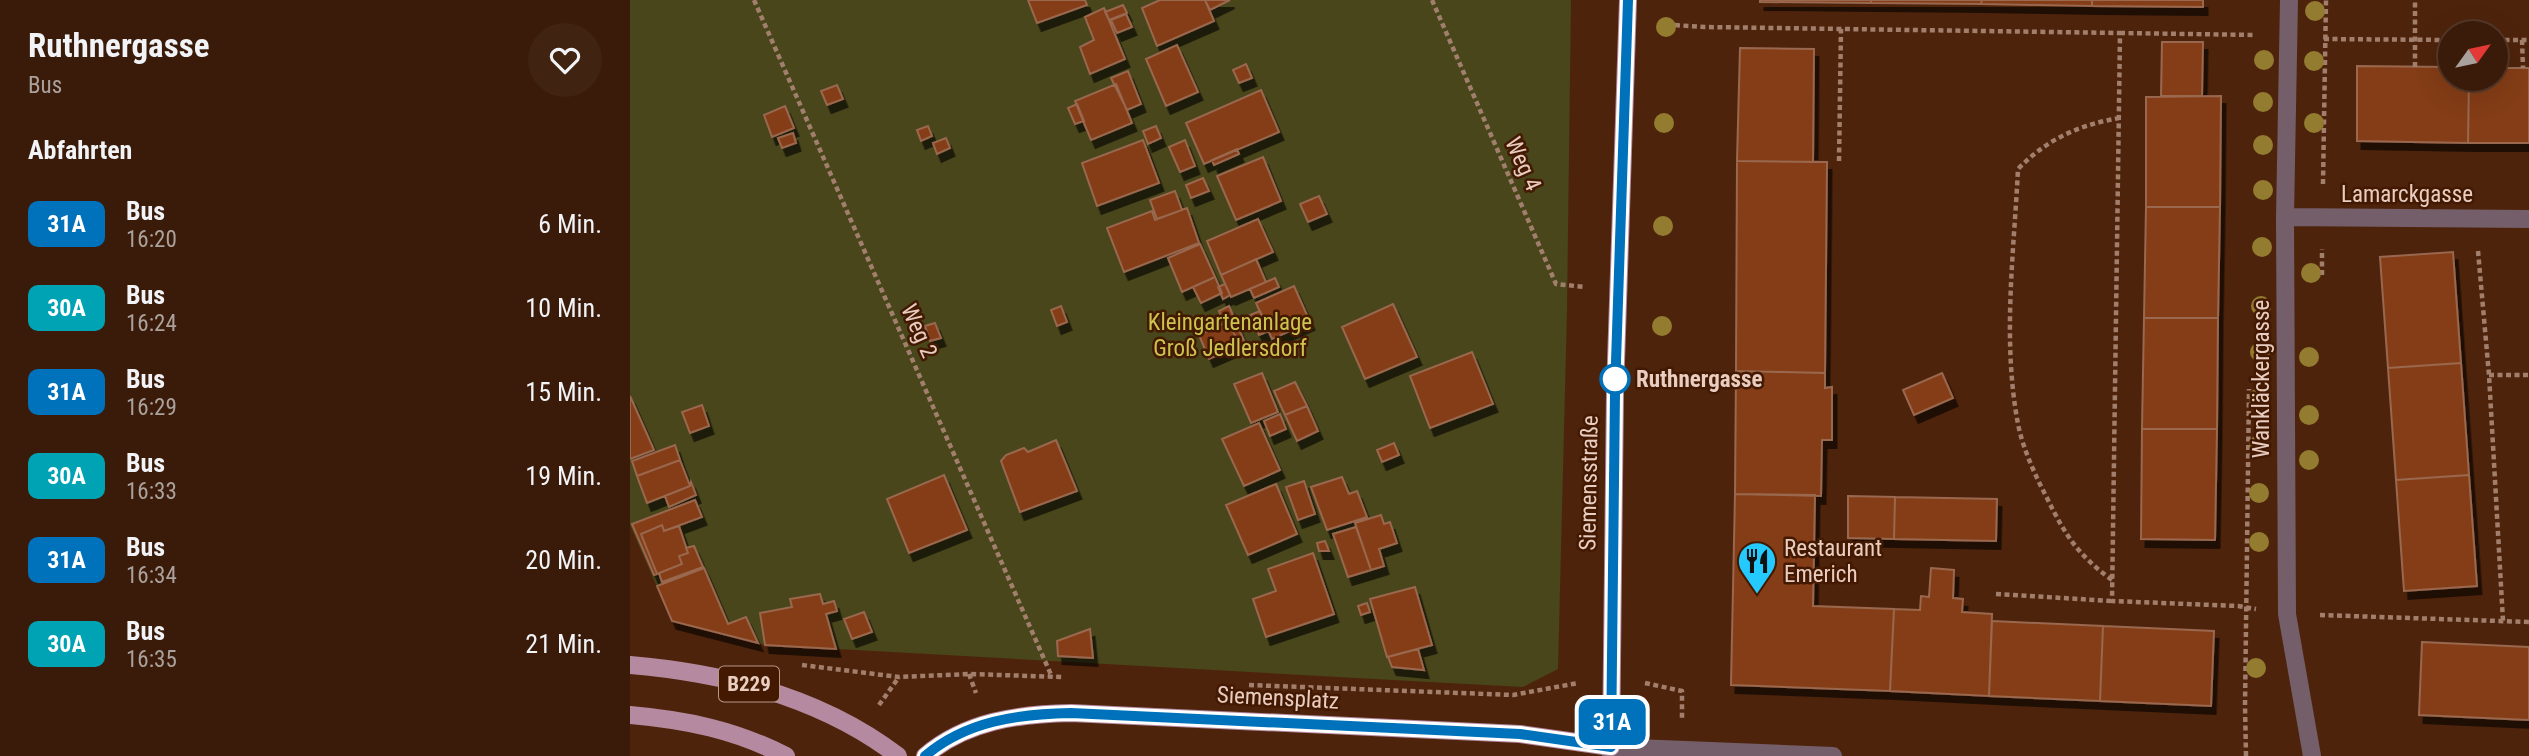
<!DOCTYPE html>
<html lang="de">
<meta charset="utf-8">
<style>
body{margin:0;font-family:"Roboto Condensed",sans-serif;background:#412312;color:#f1f3f6;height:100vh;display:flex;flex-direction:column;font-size:26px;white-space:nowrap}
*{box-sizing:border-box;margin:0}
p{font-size:23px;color:#aba19c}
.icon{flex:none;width:38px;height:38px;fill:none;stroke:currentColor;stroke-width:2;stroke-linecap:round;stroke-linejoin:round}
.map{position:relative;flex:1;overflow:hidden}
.panel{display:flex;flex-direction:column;background:#3a1a08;width:630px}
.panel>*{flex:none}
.badge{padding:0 14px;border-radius:10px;font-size:24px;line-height:46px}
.needle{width:46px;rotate:57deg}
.fabs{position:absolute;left:1808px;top:21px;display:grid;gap:14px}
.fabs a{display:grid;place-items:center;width:70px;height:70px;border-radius:50%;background:#3a1a08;box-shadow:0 7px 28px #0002,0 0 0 2px #543829;font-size:35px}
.map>.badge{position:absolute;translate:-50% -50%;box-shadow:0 0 0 4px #fff}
h2{padding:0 28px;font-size:26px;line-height:63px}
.round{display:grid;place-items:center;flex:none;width:74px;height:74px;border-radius:37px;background:#412312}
.summary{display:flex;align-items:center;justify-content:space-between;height:119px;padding:0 28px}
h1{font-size:33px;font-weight:700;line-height:52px}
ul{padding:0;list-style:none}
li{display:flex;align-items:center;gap:21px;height:84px;padding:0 28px}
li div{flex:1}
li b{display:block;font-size:26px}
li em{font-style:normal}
li .badge{min-width:77px;font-weight:700;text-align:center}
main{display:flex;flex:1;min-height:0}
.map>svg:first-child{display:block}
.green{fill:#48461a}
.building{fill:#843e15;stroke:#99674f;stroke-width:2;filter:url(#shadow)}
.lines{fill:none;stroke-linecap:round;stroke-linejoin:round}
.path{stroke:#a27f6d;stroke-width:4.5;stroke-dasharray:5 3.5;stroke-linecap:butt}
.minor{stroke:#745e69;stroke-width:18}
.major{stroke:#b5899f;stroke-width:18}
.tree{fill:#937c30}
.line-casing{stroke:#fff;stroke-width:16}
.line{stroke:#0072bc;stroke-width:10}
.stop-dot{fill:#fff;stroke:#0072bc;stroke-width:3.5}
.labels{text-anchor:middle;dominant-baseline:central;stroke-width:5;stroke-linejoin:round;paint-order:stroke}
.shield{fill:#431902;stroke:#b79787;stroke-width:2}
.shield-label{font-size:21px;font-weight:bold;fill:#e9cdc0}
.street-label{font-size:23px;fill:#e9cdc0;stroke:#431902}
.park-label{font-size:23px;fill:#cbc54f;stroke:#431902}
.stop-label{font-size:23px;font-weight:bold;fill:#e9cdc0;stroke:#431902;text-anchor:start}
.poi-label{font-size:23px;fill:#e9cdc0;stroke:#431902;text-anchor:start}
</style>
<main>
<section class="panel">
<div class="summary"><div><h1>Ruthnergasse</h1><p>Bus</p></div><a class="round"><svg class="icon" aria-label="heart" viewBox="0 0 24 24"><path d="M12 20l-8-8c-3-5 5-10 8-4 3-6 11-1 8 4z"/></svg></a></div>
<h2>Abfahrten</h2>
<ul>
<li><span class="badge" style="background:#0072bc;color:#fff">31A</span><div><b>Bus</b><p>16:20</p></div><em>6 Min.</em></li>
<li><span class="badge" style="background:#00a3b4;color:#fff">30A</span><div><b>Bus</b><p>16:24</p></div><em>10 Min.</em></li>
<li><span class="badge" style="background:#0072bc;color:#fff">31A</span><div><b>Bus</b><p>16:29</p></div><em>15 Min.</em></li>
<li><span class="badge" style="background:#00a3b4;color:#fff">30A</span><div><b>Bus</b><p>16:33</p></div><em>19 Min.</em></li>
<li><span class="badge" style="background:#0072bc;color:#fff">31A</span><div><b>Bus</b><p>16:34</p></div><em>20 Min.</em></li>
<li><span class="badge" style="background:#00a3b4;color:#fff">30A</span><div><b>Bus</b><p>16:35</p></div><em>21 Min.</em></li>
</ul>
</section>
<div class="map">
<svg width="1899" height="756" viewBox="0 0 1899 756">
<defs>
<filter id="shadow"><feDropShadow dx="4.5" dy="8" stdDeviation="0" flood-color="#0009"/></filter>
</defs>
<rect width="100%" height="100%" fill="#4e230b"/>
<path class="green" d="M0,0H941L937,310L928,669L893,687L799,682L135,645L42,621L0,525Z"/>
<path class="building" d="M398,0H455L457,5L407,23Z
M530,0H575L584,21L527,46L512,8Z
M575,0H600L580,10Z
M1130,0H1241V3L1130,2Z
M1241,0H1352L1351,4L1241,3Z
M1352,0H1462V6L1351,4Z
M1462,0H1573V7L1462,6Z
M493,5L497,13L479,20L475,12Z
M474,8L495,59L460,74L450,47L464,40L455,17Z
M496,14L502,27L487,33L481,20Z
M1532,42H1573L1572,96H1531Z
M547,45L568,92L536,106L516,59Z
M1110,48L1184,49L1183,162L1107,161Z
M616,64L622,78L609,83L603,70Z
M1727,66L1820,67V79H1839L1838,143L1727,141Z
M1866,68H1899V143H1838L1839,79H1866Z
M498,71L511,104L497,110L481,78Z
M486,84L502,123L461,140L445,101Z
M207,85L213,99L197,105L191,91Z
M631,90L649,132L574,164L556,123Z
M1591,96L1590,207H1516V97Z
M447,104L454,121L445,124L438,108Z
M155,106L164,128L142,137L134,115Z
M298,126L302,136L291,141L287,130Z
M526,126L531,138L518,144L513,131Z
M163,133L166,143L152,148L148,138Z
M316,138L320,148L307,154L303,143Z
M513,140L529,183L467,206L452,163Z
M555,140L565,166L550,172L539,147Z
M607,149L609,154L584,165L582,160Z
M633,157L651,201L606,220L587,176Z
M1107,161L1197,162L1195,373L1106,371Z
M573,178L579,191L561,198L556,185Z
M545,191L552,210L527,219L520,200Z
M689,196L697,214L678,222L670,204Z
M1516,207H1590L1588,318H1514Z
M557,208L569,243L494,272L477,228L522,211L525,220Z
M628,219L643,252L591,275L577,241Z
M570,244L585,277L552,292L538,258Z
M1823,252L1831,363L1758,368L1750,257Z
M626,259L636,282L601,297L591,275Z
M585,277L592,293L571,303L563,287Z
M645,278L649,287L624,298L620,289Z
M595,284L600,295L593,299L588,287Z
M664,286L680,322L642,339L626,303Z
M763,304L787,357L735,379L712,327Z
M431,306L437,322L427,326L421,310Z
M599,306L615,343L609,346L599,321L594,324L589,311Z
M630,311L639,331L629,335L620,315Z
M1514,318H1588L1587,429H1512Z
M599,321L609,346L579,359L569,335Z
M305,323L311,338L300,341L295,326Z
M842,352L863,404L800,428L780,376Z
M1831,363L1839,475L1766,480L1758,368Z
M1106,371L1195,373V388L1202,387V440H1192L1191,496L1105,494Z
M632,373L648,412L621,423L604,384Z
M1312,373L1323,398L1284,415L1273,390Z
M665,382L677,406L655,415L644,391Z
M0,396L24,450L0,459Z
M72,405L79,426L60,433L52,412Z
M677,406L688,431L667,441L655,415Z
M650,414L656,429L640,436L634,421Z
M629,423L650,470L614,486L592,439Z
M1512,429H1587L1585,540L1511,539Z
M426,440L447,491L390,512L371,461L376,455L394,448L398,452Z
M764,443L769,455L752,462L747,450Z
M45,445L50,460L7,476L2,461Z
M50,460L60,486L17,503L7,476Z
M314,475L337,530L279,553L257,499Z
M1839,475L1847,586L1774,591L1766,480Z
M712,477L719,494L727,491L737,517L697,530L681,487Z
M674,481L685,514L668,520L656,487Z
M61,482L66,495L39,507L35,496L60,486Z
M646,484L667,534L618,555L596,505Z
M1105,494L1185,495L1183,606L1264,609L1260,691L1101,685Z
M1218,496L1265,497L1264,539L1218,538Z
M1265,497L1367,499L1366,541L1264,539Z
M65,500L72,517L34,531L32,525L11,534L27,574L24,575L2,524Z
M751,515L754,524L760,522L767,543L749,549L754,566L741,570L725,523Z
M32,525L34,531L49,526L58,553L49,556L52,564L27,574L11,534Z
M726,527L741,570L718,577L703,534Z
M695,541L699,551H689L687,543Z
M64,546L73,567L32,582L29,573L52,564L49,556L58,553L56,548Z
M683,553L704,614L636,637L623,599L646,591L638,569Z
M74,568L98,624L116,617L128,643L42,621L27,586Z
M1301,568L1324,570L1323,598L1333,599L1332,612L1362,614L1359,696L1260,691L1264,609L1290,610L1291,596L1299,597Z
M785,587L802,645L757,657L740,599Z
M190,594L193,604L204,601L207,611L196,614L206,649L135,645L130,613L162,607L160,599Z
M737,603L740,612L731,615L728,606Z
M234,612L242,632L222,639L214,619Z
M1362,621L1473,626L1470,701L1359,696Z
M1473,626L1584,631L1581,706L1470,701Z
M460,629L463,658L428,656L427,641Z
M1792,642L1899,647V720L1789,715Z
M788,649L794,670L762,667L758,657Z"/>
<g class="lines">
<path class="path" d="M124,0L422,677
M802,0L926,284L955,287
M1028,24L1075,27L1490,33L1482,601L1608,606L1626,609
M1490,33L1626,35
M1694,39L1820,40
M1866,40H1899
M1892,40L1893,68
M1785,67V0
M1209,161L1211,29
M1693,184L1696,0
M1848,251L1859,375L1873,621
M1692,275V249
M1859,375H1899
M1482,580C1448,555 1435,535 1417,498C1405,475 1393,449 1388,424C1372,340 1384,253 1388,169C1417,139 1449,125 1489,118
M1366,594L1482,601
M1690,615L1899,622
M172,665L269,677L339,674L432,677
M339,674L346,693
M1015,683L1052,691V718
M619,685L883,695L948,683
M249,705L269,677
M1616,756L1615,706L1619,389"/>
<path class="minor" d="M1659,0L1655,217L1657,614L1682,756
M1655,217L1899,219
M981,756V747L1203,756"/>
<path class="major" d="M0,665C95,673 191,697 268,756
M0,715C57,720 105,730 156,756
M981,747L985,392L998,0
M295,756C336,721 388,714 441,713L890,734L981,747"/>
</g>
<g class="tree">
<circle cx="1685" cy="11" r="10"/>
<circle cx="1036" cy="27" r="10"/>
<circle cx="1634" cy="60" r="10"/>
<circle cx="1684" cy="61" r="10"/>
<circle cx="1633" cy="102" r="10"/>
<circle cx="1034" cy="123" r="10"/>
<circle cx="1684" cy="123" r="10"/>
<circle cx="1633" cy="145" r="10"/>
<circle cx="1633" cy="190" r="10"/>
<circle cx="1033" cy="226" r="10"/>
<circle cx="1632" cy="247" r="10"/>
<circle cx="1681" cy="273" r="10"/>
<circle cx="1631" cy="306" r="10"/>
<circle cx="1032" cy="326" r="10"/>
<circle cx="1630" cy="352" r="10"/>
<circle cx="1679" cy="357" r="10"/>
<circle cx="1629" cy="398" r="10"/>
<circle cx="1679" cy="415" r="10"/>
<circle cx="1629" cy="445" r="10"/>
<circle cx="1679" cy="460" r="10"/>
<circle cx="1629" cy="493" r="10"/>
<circle cx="1629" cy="542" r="10"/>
<circle cx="1626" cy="668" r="10"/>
</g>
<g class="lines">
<g class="line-casing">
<path id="line" d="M295,756C336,721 388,714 441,713L890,734L981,747L985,392L998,0"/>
</g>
<use href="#line" class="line"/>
</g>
<defs>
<g id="restaurant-pin" transform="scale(2.0125)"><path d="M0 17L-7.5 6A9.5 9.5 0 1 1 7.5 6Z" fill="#24c9fe" stroke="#431902"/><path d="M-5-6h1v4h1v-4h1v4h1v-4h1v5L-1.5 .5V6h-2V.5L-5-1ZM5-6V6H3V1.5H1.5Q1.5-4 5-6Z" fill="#111"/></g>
</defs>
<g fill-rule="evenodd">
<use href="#restaurant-pin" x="1127" y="561"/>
</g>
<circle class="stop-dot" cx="985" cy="379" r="14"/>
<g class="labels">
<rect class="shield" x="89" y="666.5" width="60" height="35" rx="5"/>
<g class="shield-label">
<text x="119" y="684">B229</text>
</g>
<g class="street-label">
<text transform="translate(893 164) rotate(66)">Weg 4</text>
<text x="1777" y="194">Lamarckgasse</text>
<text transform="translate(289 331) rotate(66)">Weg 2</text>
<text transform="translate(1631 379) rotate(-90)">Wankläckergasse</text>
<text transform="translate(959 483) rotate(-89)">Siemensstraße</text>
<text transform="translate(648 698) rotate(3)">Siemensplatz</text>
</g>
<g class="park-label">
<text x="600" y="322">Kleingartenanlage<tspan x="600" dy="26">Groß Jedlersdorf</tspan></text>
</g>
<g class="stop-label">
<text x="1006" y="379">Ruthnergasse</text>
</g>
<g class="poi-label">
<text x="1154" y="548">Restaurant<tspan x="1154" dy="26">Emerich</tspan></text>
</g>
</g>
</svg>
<div class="fabs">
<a><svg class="needle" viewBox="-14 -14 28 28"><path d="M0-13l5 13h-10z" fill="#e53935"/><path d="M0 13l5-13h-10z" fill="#aba19c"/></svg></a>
</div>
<b class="badge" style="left:982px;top:722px;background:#0072bc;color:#fff">31A</b>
</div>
</main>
